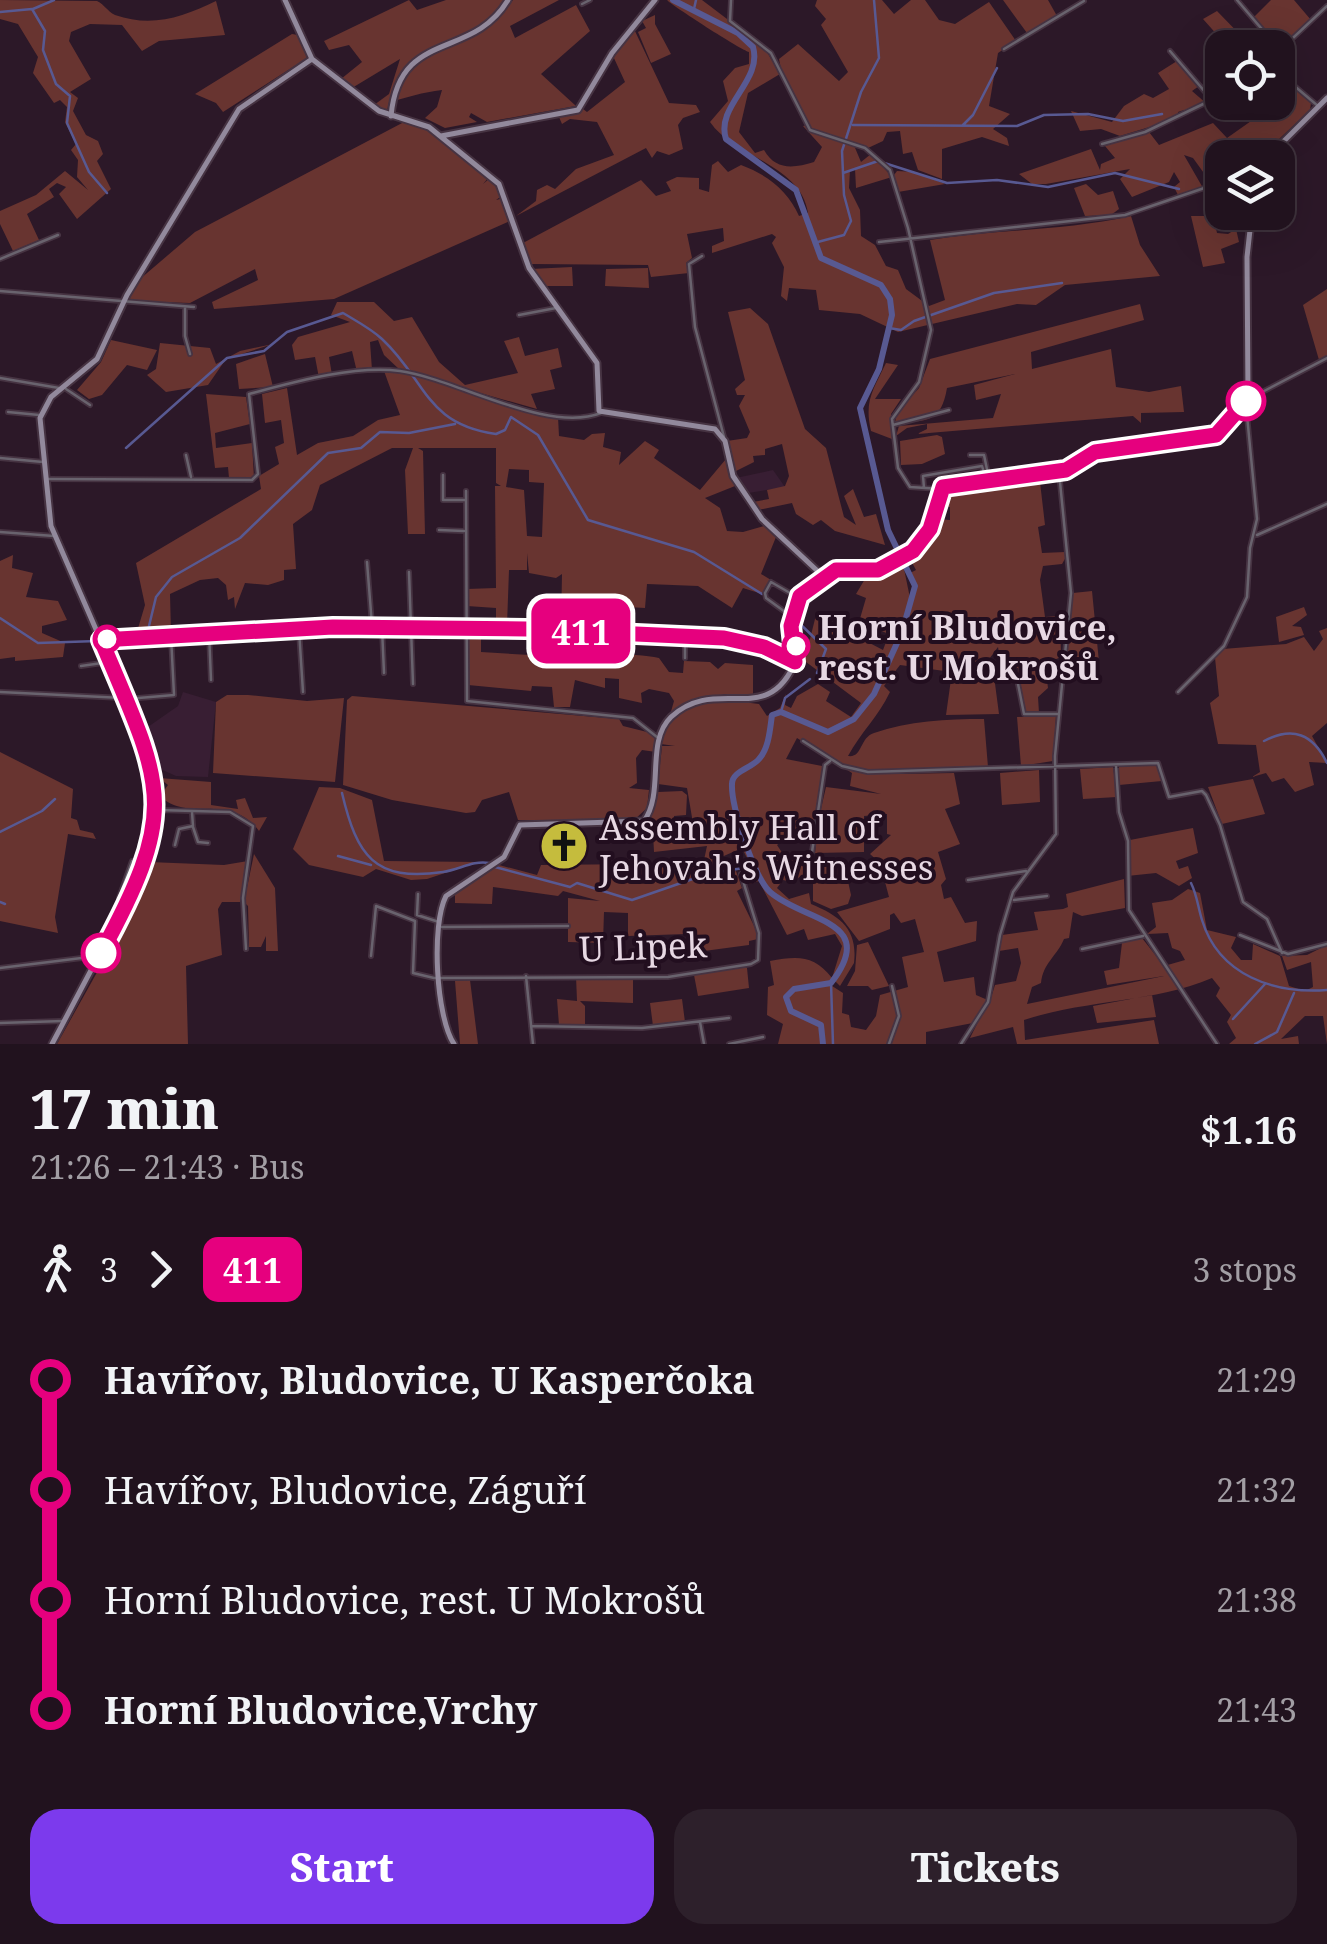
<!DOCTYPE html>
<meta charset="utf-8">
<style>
body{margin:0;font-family:"Noto Serif",serif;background:#2d202b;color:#f1f3f6;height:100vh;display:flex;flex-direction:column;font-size:38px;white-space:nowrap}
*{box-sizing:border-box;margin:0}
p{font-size:32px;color:#a29ea4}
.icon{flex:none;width:55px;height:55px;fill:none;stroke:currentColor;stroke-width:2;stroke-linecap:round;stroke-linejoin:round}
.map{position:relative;height:1044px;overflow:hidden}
.panel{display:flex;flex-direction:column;background:#21121e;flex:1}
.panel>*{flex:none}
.badge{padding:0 20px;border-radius:15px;font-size:35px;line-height:65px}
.fabs{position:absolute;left:1205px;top:30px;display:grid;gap:20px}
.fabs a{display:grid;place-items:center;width:90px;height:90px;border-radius:20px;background:#21121e;box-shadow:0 10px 40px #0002,0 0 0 2px #3e323c;font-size:50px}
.map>.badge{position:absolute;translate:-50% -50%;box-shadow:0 0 0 5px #fff}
.legs{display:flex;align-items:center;gap:15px;height:110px;padding:0 30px;font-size:32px}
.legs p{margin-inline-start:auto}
.headline{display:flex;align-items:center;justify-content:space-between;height:170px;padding:0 30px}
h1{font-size:55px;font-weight:800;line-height:75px}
.action{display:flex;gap:20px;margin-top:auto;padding:20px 30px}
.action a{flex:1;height:115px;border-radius:30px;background:#7c3aed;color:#fff;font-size:40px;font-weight:800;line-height:115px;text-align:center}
.action a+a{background:#2d202b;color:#f1f3f6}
ul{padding:0 30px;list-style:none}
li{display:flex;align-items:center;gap:35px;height:110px;font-size:38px}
li i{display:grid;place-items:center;width:15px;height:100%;margin:0 12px;background:currentColor}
li i::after{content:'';width:25px;height:25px;margin:-12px;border:8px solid;border-radius:50%;background:#21121e}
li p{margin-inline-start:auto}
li:first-child i{background:linear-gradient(#0000 50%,currentColor 0)}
li:last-child i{background:linear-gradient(currentColor 50%,#0000 0)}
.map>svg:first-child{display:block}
.built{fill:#381e33}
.green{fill:#683430;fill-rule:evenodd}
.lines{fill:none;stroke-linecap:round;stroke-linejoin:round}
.stream{stroke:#585992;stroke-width:2.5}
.river{stroke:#585992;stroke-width:6}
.street-casing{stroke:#463342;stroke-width:6}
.secondary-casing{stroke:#463342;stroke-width:9}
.street{stroke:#69636e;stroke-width:2.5}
.secondary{stroke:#92899c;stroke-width:5}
.line-1-casing{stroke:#fff;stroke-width:22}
.line-1{stroke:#e6007e;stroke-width:15}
.stop-1-dot{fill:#fff;stroke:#e6007e;stroke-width:5}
.labels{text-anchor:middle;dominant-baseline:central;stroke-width:8;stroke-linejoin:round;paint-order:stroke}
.stop-label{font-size:35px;font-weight:bold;fill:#e7d8e3;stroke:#220e1f;text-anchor:start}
.poi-label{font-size:35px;fill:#e7d8e3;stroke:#220e1f;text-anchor:start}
.street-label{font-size:35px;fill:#e7d8e3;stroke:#220e1f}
</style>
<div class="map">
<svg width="1327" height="1044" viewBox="0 0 1327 1044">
<rect width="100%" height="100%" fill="#2c1828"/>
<path class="built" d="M773,470L785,487L748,493L736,478Z
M183,692L216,702L208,777L176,776L156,767L145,729L178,706Z"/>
<path class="green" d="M0,0L97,1C105,5 107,11 115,15C152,28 183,17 216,1L225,35L159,41L142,51L122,25L90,24L71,32L69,41L91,79L70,92L78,98L73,111L86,135L98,141L103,154L97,161L111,189L77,219L59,194L66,187L57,183L49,189L54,197L27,214L39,240L13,251L0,224V211L36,195L65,171L88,190L77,177L78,160L71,150L76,144L65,122L67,107L60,100L54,103L33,73L38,57L18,24L0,19Z
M409,0L417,10L446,0H504L494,16L460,43L494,23L513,0H559L510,26L515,38L576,5L590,31L541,74L576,106L487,122L471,113L469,117L477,122L445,128L425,118L437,107L442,90C423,92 406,98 389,102L387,111L374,105L389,94L400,59L352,88L341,79L362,62L349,45L329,50L324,41Z
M667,0H702L764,47L780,74L748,93L739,132L755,153L764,150C776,171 794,168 814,162L822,147L803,126L808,125L783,79L779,59L798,44L839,81L848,72L821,25L826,19L815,6L817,0H882L894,14L911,0H925L939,20L955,24L989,2L1016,41L998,53L989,106L1010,114L993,129L1007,138L1009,146L982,137L942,149V179L918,170L912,152L903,154L900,131L887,132L883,141L868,148L853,143L861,162L871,154L892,177L856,188L855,169L850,170L849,188L860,210L861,236L875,245L886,266L898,270L906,289L929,306L945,300L930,240C996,229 1065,231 1131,216L1140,245L1160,276L1065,285L1036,305L1017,304L898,332L860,314L819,310L816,290L789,288L787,301L781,296L784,267L772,243L776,237L772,234L712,253V246L724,241L723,228L687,234L692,258L686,263L689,273L651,277L648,265L531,264L523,243L641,180L656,196L671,191L666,182L677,177L699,178V189L709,192L712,165L718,161L728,172L741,165C768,175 788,191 799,216L808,213C801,165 734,157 710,122L728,101L723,81L735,68L749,64V52C741,50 671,5 667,0Z
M1003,0H1048L1057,16L1027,33Z
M1271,0H1294L1311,20L1281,46L1254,17Z
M1217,11L1252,47H1228L1203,19Z
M655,15V24L671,54L651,63L638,32L646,28L642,21Z
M634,29L669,103L696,105L700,112L683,118L678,125L683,149L669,155L657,151L652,158L646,148L516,216L536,201L537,190L547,185L555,189L576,169L614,155L597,122L570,119L562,124L559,117L583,109L587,112L625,82L613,56Z
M292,34L298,35L307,58L223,112L216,103L195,94Z
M1177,61L1199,86L1192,91L1207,104L1186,115L1184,110L1178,112L1179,118L1120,136L1101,129L1080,131L1071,111L1112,122L1124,106L1144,94L1153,98L1169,89L1158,73Z
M1290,85L1311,103L1310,110L1260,157L1222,158V179L1206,176L1193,158L1184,155L1203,188L1179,197L1174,187L1180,182L1174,172L1169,182L1132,197L1120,179L1130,169L1046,184H1032L1019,174L1091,149L1100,170L1101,164L1115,158L1105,146L1149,132L1159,145L1213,123L1227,138L1278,102Z
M404,122C436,127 463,157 489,177L483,184L490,178L503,195L496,200L504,198L510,221L334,299L214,309L212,302L258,280L255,269L190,303L128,301L140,279L195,232Z
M897,171L916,172L945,184L898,192L894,175Z
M1086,184L1098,195L1113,191L1119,209L1111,215L1085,216L1074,188Z
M1212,209L1217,233L1228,234L1236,229L1239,242L1221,249L1225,263L1203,267L1191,216H1205Z
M572,267L573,286H543L531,269Z
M648,268L649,288L605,286L606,269Z
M1327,289V356L1319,360L1303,305Z
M337,302H374L394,321L412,317L439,362L465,385L518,373L504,341L519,337L525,356L558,348L562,367L550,370L555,389L531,394L537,409L413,374L558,417L559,436L584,440L592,434L605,433L603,447L621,452L619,465L645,441L659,450L654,458L700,490L726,459L735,486L705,498L720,508L727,531L743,532L764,526L776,537L761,574L771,580L762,594L743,588L732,608L698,586L647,584L645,608L575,604L571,627L561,625L562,574L556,578L529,573L527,553V570H509L507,625H496V608L467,606V589L496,588L495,486H501L496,483V448H418L423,451L425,534H408L405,470L413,448H392L320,485L312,510L293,524L296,569L284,570V580L268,585L245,583L235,609L234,597L228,600L226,585L218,578L200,580L170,594L171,633L136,635L145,605L136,563L261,489L259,476L279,464L275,447L284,443L281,420L265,423L262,394L287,388L297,455L318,443L353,436L378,420L400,415L384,371H401L384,355L378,340L370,342L372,370L357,372L352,351L329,357L332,375L319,378L315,357L295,360L292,345L298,337L350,322L331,315ZM509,469L529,470V482L544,483L542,537L527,536L524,490L506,487Z
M1140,304L1144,320L1031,352L1032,369L1111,349L1116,387L1149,392L1181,386L1184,412L1141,413V423L1133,416L917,434L927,429V424L907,428L896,436L899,426L993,418L1001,394L976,400L974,385L1015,374L947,388C941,423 927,421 895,423L897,412L919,388L930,359Z
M750,308L768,324L805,429L826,448L844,517L856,525L844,496L853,489L864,517L876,514L885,545L835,531L821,520L813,525L796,514L792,503L758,510L753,502L769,499L767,490L785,486L789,476L782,444L765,449V455L753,456L754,462L734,472L727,441L747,438L750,432L739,406L745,395H737L735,389L745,380L728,312Z
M111,340L157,350L147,370L127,365L102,395L89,399L77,390L101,362Z
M160,343L210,348L216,364L240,351L273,344L226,359L208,385L166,392L147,375L156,369Z
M265,354L273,387L239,389L236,364Z
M886,363L898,365L875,399H901L891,414L892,439L871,431C864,401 873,390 886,363Z
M206,394L246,397L250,424L215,433L216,448L252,443L254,478H229L228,467L215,468Z
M937,435L942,437L945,454L922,464L901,465L900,441Z
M1056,473L1058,479L1040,482L1045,525L1038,527L1042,553L1065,552L1066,557L1062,564L1043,566L1040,580L1045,617L1060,616L1061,657L1045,664L1048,688L1038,697L1039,713L1025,711L1018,668L1001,666L998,647L984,666L994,676L999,714L946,715L952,672L900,665L884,686L890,692C878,717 861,732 848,756C863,758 859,738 874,733C908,721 947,719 984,719L988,767L899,770L900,774L954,773L960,804L945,809L960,844L938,852L946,879L941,885L944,899L951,897L965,923L977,921L976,941L937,952L944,982L974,977L976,995L990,1001L995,985L1016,981L1021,963L1018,948L999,951L1002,935L1038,930L1034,912L1063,909L1068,907L1066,894L1124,879L1125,908L1082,916L1073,912L1069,938L1064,939C1057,956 1043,963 1041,983L1032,987L1027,1004L1164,976L1107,985L1104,971L1119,968L1122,943L1142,938L1164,966L1185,960L1180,951L1172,948L1168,933L1147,934L1156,927L1152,903L1172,900L1188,889L1200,893L1207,930L1236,937L1231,948L1241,960H1252L1253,944L1280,956L1289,986L1305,991L1313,987L1311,962L1287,970L1282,956L1307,955L1327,945V1044L1323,1016H1305L1281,1039L1298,1036L1299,1044H1229L1236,1038L1227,1022L1231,1015L1216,996L1220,988L1212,978C1153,1003 1083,1000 1024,1020L1025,1040L1154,1020L1159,1044H1017L1013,1027L970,1038L978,1022L926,1032V1044H891L898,1020L889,1044H778L783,1024L767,1015L768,987L774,985L770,961C798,956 814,955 832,978L842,946L835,934L808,940L804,929L787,935L759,881L749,884L742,871L750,864L742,848L717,859L714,877L736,871L742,888L737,891L758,934V939L749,941V945L689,953L686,934L628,936V913L604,912L603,943L568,942V898L600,901L563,891L558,896L493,887L492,904L455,903V891L499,865L537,875L541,865L642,864V871L704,860L707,846L654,852L653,833L645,825L658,792L682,791L687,795L686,815L674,816V836L695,835L687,788L658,784L662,746H675L661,744L668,723L678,713L670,715L674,701L669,693L649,689L641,693L642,703L619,698V679L605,678V688L575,680L570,707H554L552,687L532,686L531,691L468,685V629H481V652L547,656L548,632H565L567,659C587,650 637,654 659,658L669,672L683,673L684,661L710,662L718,669L725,663L753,665V698L725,694L710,698L759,704L767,716L780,708L786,694L785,705L791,708L797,696L818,684L830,692L826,701L851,717L861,703L802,659V645L810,639L816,615L883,650L889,634L859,622L866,598L856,594L868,574L903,564L910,598L914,589L910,573L916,570L909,557L935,533L936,519L950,520V507L939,506L945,489ZM797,738L852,773L850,786L881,794L826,787L820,813L834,815L819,818L815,853L864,852V816L887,814V834L891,835L870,854L880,863L889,897L837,912L859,941L890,929V915L894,913L901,923L915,919L924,952L902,957L908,987L880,995L876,1016L866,1030L851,1027L849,1015L842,1013L843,993L829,984L834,980L840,986L854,963C858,929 840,916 811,904L809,893L789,899L777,888L783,880L792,882L807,872L809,853L783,854L777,845L788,836L811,839L822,772V766L786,759Z
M13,555L12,568L33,573L26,597L58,601L67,620L42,626V633L65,643L63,657L15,661V657L0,659V561Z
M1092,591L1099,662L1066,664L1073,593Z
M1304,607L1307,615L1292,626L1301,627L1304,635L1279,642L1276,617Z
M1327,628V723L1312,736L1327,763L1309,762L1314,785L1295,792L1284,778L1272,782L1266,773L1252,777L1260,772L1256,745L1218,744L1210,703L1219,696L1215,658L1223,649L1286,644L1304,637L1314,651L1323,639L1319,631Z
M248,695L307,701L344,698L335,782L213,773L216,702L227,695Z
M352,696L619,719L623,726L651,733L657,740L656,752L642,750L636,758L637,783L629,788L649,790L647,808L633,821L518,820L509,792L482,800L475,812L466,813L392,800L343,785L347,700Z
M1056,716L1053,761L1021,766L1017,717Z
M0,752L73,789L71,818L77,820L80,830L93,833L96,839L68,834L55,917L58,933L0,921Z
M1156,764L1162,781L1119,785V766Z
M1113,767L1117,797L1083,799L1080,769Z
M1039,770L1040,802L1002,805L1000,773Z
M159,778L211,782V805L238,809L236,800L245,798L253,818L267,817L259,831C229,791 189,824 160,796L168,785Z
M1253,779L1265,814L1222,824L1208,787Z
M319,787L340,788L372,800L384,861L478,862L427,879L411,880L376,869L363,877L309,865L293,849Z
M1193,828L1198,853L1176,861L1179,869L1188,866L1192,878L1179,886L1156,873L1127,876L1130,840Z
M254,854L275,888L278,951H266V936L261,947H249L248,906L244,902Z
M813,858L844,863L851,895L848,904L831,909L813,901Z
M248,861L240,902H222L218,909L222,955L186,966L188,1044H57L105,958L149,862L224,865Z
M868,942L889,986L872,990L868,986H847L855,971L857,945Z
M743,966L747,968L749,988L698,996L694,975Z
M576,976L633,978V1003L580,1001L585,1006V1026L559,1025L557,999L577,1001Z
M470,980L478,1044H460L455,981Z
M1152,995L1156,1017L1097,1023L1093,1006Z
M682,999L685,1022L653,1026L650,1003Z"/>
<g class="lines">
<path class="stream" d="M33,9L54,0
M694,9L696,0
M0,12L32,9L45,31L43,50L56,84L70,96L67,123L89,172L107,193
M853,125L1017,126L1044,115L1088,114L1123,121L1162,114
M963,125L973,115L997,68
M843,173L878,161L947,183L997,180L1048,187L1115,173L1179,189
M814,243L844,235L851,221L844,195L842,151L861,92L879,58L874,0
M889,328L901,330L914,321L994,293L1062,283
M126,448L227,358L264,351L287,332L343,313C356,321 370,328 382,339C427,381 425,424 496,434L505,430L511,417L538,435L588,520L694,552L762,594
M0,618L38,643L97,641
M796,620L826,649L817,673
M149,626L156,597L172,577L240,538L328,453L361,448L380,432L409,433L455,424
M781,712L785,698L810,679
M1264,741C1293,726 1313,734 1327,763
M342,793C357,856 374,882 443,872C459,870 473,860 489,863
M0,832L42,811L55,799
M338,856L371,865
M495,867L570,887L577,883L632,900L707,874L743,868L751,857
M1191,883C1197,895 1198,907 1202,920C1219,976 1275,994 1327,990
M0,902L5,904
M831,983L833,1044
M1233,1019L1265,984
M1255,1044L1277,1032L1294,993"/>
<path class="river" d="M673,0L738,33L753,47C763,81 715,106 726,139L796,190L821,258L881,285L890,299L892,315L879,369L860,408L888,530L915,586L902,632L874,694L854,719L828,732L781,712L772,715C770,729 769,748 759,759C752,768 732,771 732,784C731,806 754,877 770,892C804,922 880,920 831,983L794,989L786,997L791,1011L821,1025L823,1044"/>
<g class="street-casing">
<path id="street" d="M731,0L730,21L771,53L810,130L865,148L890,170L908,228L931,330L919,382L892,419L898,468L910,487L941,489
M1237,0L1278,48
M582,4L590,0
M1004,49L1084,1
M1170,51L1212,100
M1278,52L1327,6
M1278,72L1318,106
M1102,144L1145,132L1222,95
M879,242L1125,215L1222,182
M702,256L689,264L695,327L724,437
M0,259L58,235
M0,291L194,307
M185,307V336L190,354
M519,315L556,308
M0,378L59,388
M66,389L90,405
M1249,399L1327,358
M8,412L39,415
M893,425L949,410
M186,455L191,477
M970,455H984L989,479
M0,458L43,462
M443,475V500H464
M48,479L252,480L258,474L249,394C294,382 354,365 400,371C457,379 546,434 601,413
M924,488L923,476L982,466L986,479
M466,491L467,701L633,718L657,737
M439,530L464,531
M0,532L54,536
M1257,535L1327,504
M367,562L372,625
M409,572L413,684
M792,617L766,598L765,593L771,582L797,597
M382,628L384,673
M544,629L545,607
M299,630L303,692
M209,632L211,680
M685,637V658
M103,640L247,630L426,626L724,638L764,647L794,662
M81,666L109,662
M1016,674L1024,714H1058
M0,692L123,698
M1178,692L1224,646L1247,597L1250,548L1257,519L1246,405
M127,699L174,695L171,636
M803,741L842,766L868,772L1158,763L1169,797L1202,791L1206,795L1220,825L1243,902L1267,919L1282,953
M1116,766L1119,812L1128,841L1129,910L1217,1044
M158,810L230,812L253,826L243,898L246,949
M193,827L198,842L208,843
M175,845L179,829L193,826L192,812
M812,852L825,765L830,761
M968,880L1026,871
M418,894L417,915L439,922
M1014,900L1047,896
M124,905L119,898L132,861H145
M442,927L568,926
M1240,935L1288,954L1327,944
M1082,949L1143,936
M371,956L376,906L415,921L413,973L434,978L668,977L751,964L758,960L759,933L741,874
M0,968L98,956
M526,976L533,1044
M700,1022L704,1044
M0,1023L63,1021
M531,1026L642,1028L729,1018
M729,1044L763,1037
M889,1044L899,1016L892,986
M961,1044L988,1002L1000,935L1013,892L1056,834L1055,756L1071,593L1059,472"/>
</g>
<g class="secondary-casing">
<path id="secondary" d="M285,0L312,59L379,111L429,127L499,184L529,268L597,363L599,411L715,429L725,441L733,476L762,519L825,578
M391,116C399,28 472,61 508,0
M441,136L578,110L612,53L655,0
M1267,158L1327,98
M52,1044L143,872L154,836L157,799L138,726L51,526L40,418L51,397L97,359L127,295L239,109L312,59
M454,1044C436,1017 431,925 446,896L504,857L520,825L644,821C665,792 645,742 671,717C717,674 768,730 796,660L791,626L800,595L836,571L878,570L910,553L929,533L943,487L1066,470L1095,452L1212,435L1227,427L1248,395L1247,257L1252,212"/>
</g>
<use href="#street" class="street"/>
<use href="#secondary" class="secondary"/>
</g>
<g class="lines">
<g class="line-1-casing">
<path id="line-1" d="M101,953C181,806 163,787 101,640L333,627L526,629L724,638L764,647L795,662L791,626L800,596L836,570H878L913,551L930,529L943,487L1066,470L1095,452L1216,435L1246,401"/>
</g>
<use href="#line-1" class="line-1"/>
</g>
<defs>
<g id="church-disc" transform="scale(2.5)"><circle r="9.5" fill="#c5bc3d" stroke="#220e1f"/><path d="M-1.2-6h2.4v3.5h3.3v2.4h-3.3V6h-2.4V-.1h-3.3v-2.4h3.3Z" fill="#111"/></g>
</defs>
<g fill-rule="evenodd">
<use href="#church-disc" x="564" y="846"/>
</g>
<g class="stop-1-dot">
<circle cx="1246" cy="401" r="18"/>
<circle cx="107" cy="639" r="12"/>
<circle cx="796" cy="646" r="12"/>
<circle cx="101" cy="953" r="18"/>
</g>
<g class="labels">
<g class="stop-label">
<text x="818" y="626">Horní Bludovice,<tspan x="818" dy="40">rest. U Mokrošů</tspan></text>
</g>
<g class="poi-label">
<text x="599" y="826">Assembly Hall of<tspan x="599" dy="40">Jehovah's Witnesses</tspan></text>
</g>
<g class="street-label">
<text transform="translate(643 946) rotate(-2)">U Lipek</text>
</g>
</g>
</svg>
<div class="fabs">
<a><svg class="icon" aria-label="locate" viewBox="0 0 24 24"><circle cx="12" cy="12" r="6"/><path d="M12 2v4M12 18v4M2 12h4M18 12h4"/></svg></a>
<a><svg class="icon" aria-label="layers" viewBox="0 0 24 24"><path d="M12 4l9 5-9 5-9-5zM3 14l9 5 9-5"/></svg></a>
</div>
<b class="badge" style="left:581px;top:631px;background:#e6007e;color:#fff">411</b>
</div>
<section class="panel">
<div class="headline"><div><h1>17 min</h1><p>21:26 – 21:43 · Bus</p></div><b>$1.16</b></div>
<div class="legs"><svg class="icon" aria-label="walk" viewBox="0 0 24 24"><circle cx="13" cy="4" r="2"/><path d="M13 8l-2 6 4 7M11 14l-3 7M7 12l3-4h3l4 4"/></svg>3<svg class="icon" aria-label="forward" viewBox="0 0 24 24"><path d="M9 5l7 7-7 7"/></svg><b class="badge" style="background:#e6007e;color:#fff">411</b><p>3 stops</p></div>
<ul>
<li><i style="color:#e6007e"></i><b>Havířov, Bludovice, U Kasperčoka</b><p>21:29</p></li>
<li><i style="color:#e6007e"></i><span>Havířov, Bludovice, Záguří</span><p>21:32</p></li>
<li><i style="color:#e6007e"></i><span>Horní Bludovice, rest. U Mokrošů</span><p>21:38</p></li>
<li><i style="color:#e6007e"></i><b>Horní Bludovice,Vrchy</b><p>21:43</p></li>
</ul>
<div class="action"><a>Start</a><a>Tickets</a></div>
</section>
